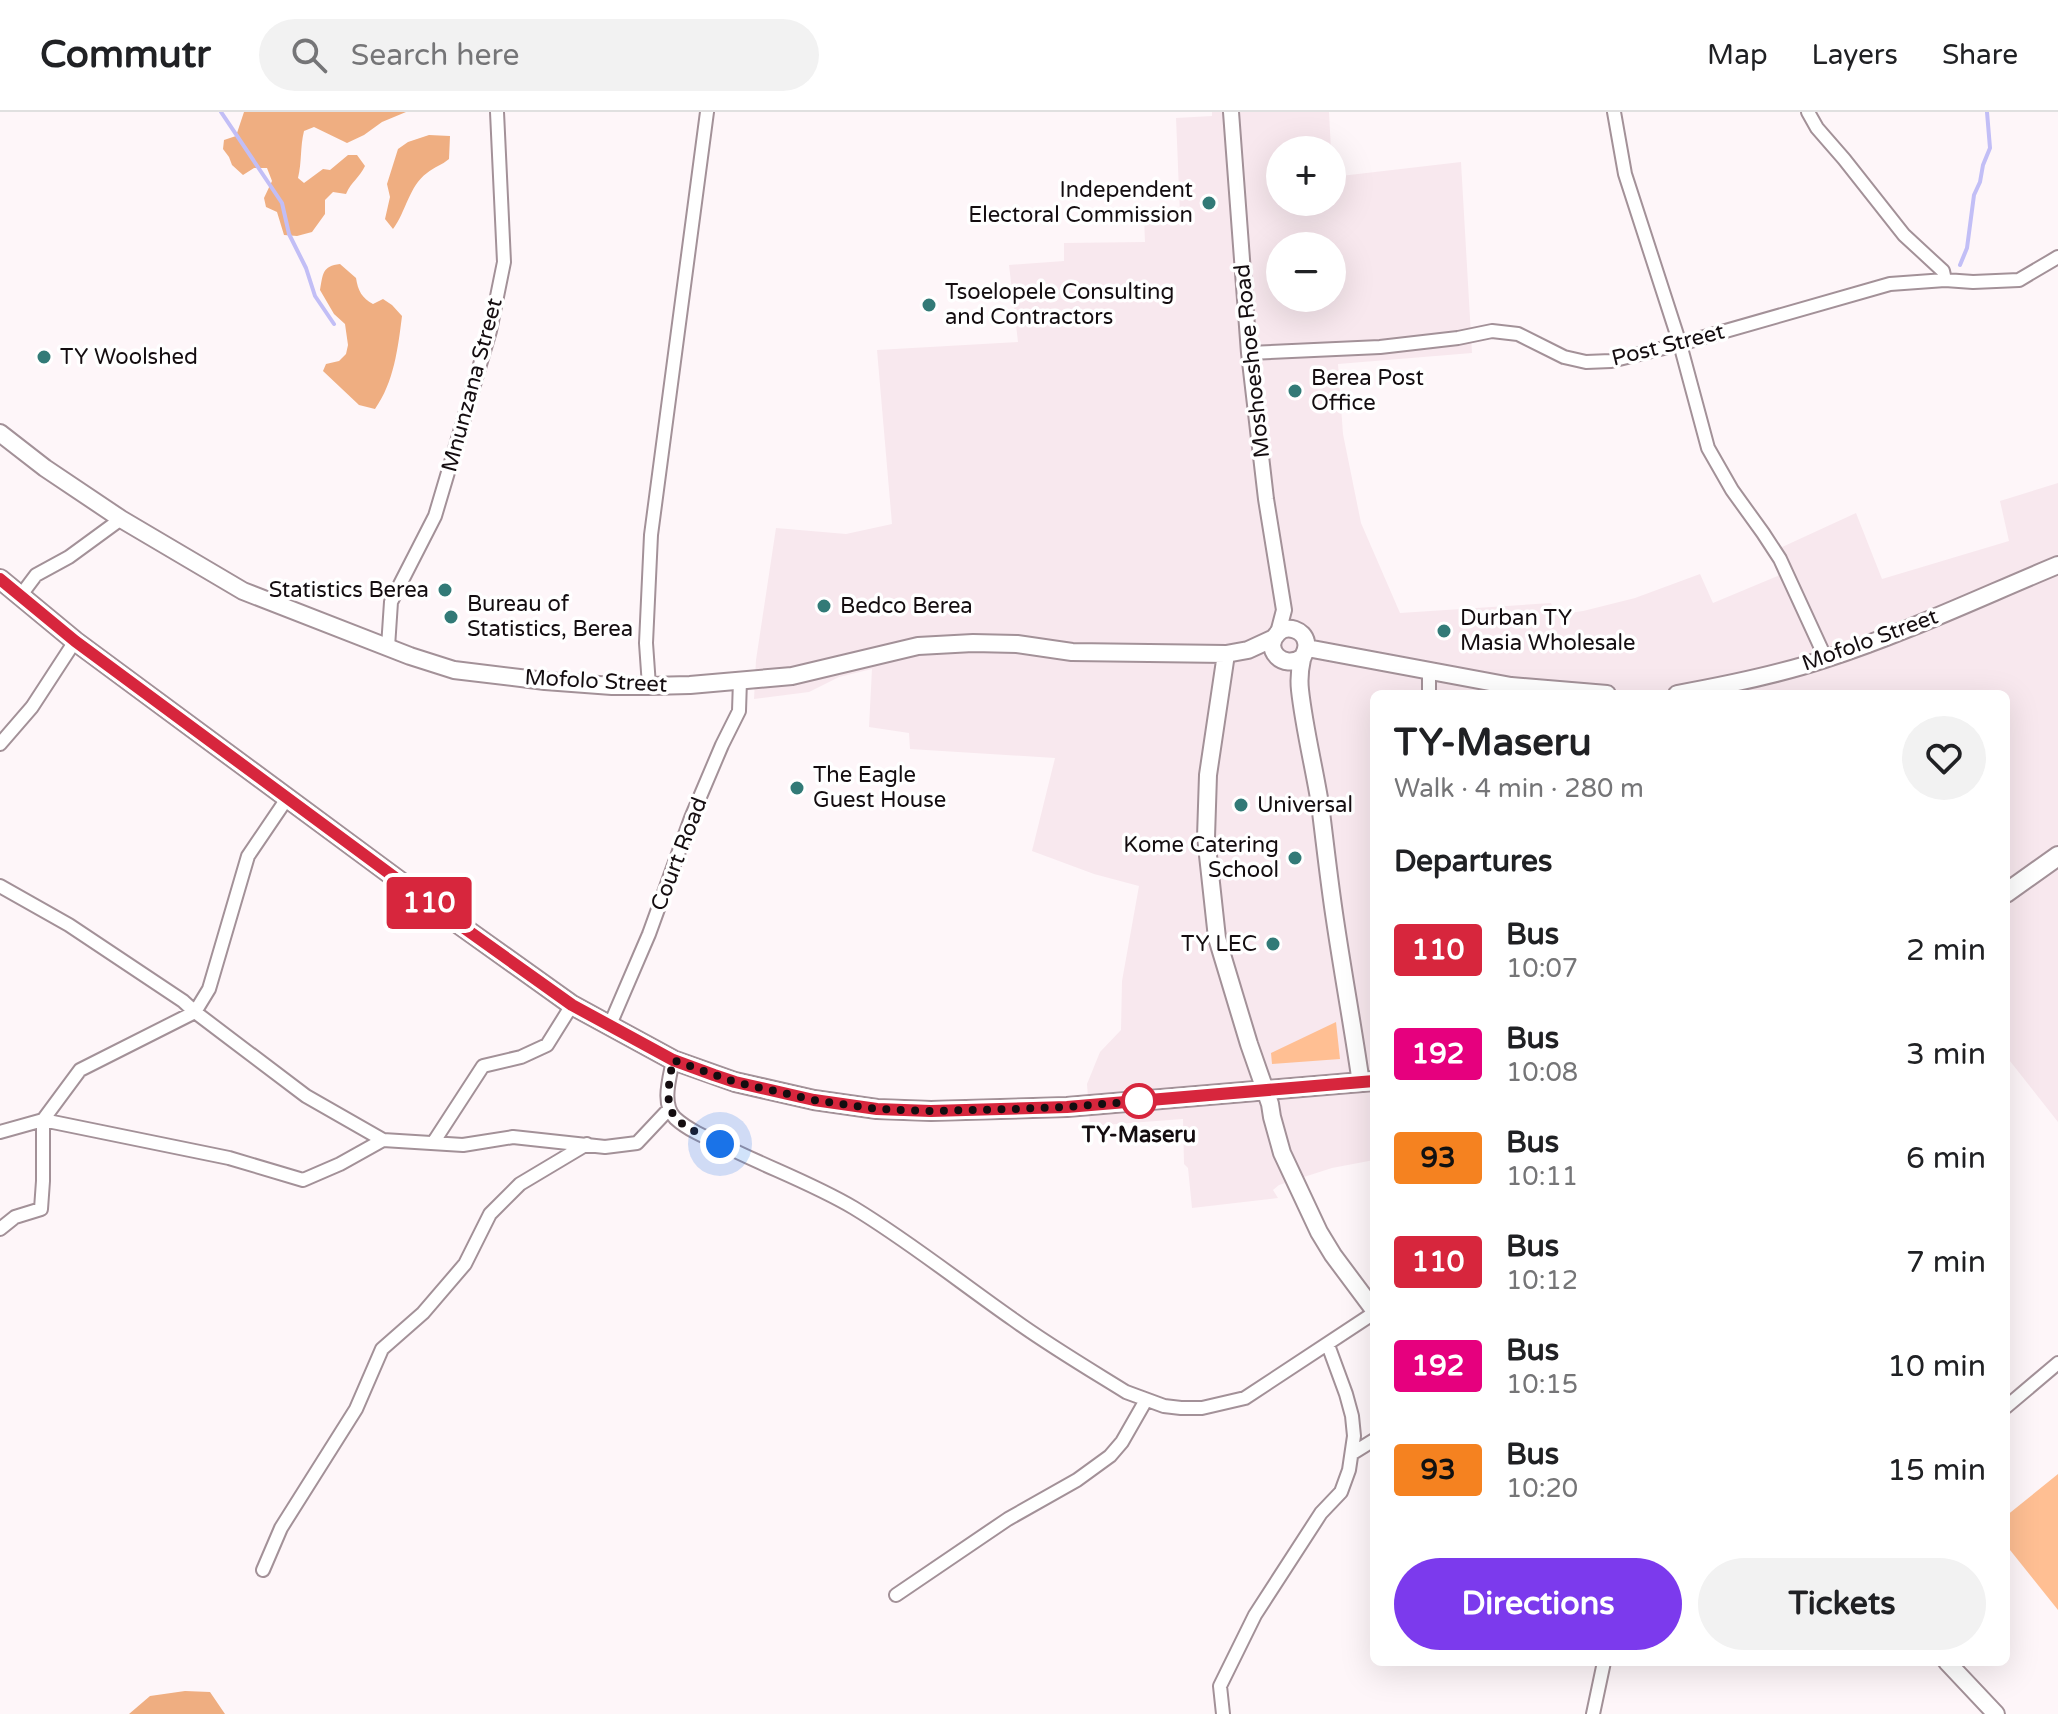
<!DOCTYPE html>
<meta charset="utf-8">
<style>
body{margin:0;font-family:"Varela Round",sans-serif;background:#f2f2f2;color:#202124;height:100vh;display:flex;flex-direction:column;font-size:30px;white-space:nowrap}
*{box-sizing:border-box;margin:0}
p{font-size:26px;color:#757577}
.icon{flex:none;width:44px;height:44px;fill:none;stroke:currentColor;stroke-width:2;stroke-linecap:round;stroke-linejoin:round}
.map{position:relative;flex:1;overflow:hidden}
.panel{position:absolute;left:1370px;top:578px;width:640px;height:976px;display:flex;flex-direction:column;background:#fff;border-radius:12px;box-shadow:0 8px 32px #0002}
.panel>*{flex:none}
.badge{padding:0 16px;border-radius:6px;font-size:28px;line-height:52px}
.controls{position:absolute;left:1266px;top:24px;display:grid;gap:16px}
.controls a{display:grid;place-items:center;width:80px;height:80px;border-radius:50%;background:#fff;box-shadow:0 8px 32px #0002;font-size:40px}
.you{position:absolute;width:40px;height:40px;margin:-20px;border:6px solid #fff;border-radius:50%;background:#1a73e8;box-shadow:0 0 0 12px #1a73e833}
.map>.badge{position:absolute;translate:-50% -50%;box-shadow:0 0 0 4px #fff}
h2{padding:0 24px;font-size:30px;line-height:72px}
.round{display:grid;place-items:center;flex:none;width:84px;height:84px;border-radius:42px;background:#f2f2f2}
.summary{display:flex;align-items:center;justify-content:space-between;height:136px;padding:0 24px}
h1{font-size:38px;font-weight:700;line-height:60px}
.primary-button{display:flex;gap:16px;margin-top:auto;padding:16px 24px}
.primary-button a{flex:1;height:92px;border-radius:48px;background:#7c3aed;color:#fff;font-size:32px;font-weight:700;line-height:92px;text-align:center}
.primary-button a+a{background:#f2f2f2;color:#202124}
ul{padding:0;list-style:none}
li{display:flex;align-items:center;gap:24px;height:104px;padding:0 24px}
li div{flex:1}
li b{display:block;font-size:30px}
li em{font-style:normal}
li .badge{min-width:88px;font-weight:700;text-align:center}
header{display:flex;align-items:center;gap:48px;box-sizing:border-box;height:112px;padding:0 40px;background:#fff;border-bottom:2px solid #e0e0e0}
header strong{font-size:38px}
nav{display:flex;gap:44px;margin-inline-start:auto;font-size:28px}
.search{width:560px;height:72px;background:#f2f2f2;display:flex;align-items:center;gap:20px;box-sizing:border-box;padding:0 28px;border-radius:44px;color:#757577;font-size:30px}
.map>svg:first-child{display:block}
.built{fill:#f8e8ee;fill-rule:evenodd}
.green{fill:#ffbf93}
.forest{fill:#efae81}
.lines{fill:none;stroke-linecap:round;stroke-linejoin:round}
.stream{stroke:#c2bef6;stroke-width:4}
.minor-casing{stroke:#a39198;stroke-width:16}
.tertiary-casing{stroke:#a39198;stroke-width:18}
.secondary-casing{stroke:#a39198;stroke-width:20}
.primary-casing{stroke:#a39198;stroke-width:22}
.minor{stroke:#fff;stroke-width:12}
.tertiary{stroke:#fff;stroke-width:14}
.secondary{stroke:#fff;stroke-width:16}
.primary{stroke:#fff;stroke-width:18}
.line-casing{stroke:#fff;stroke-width:18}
.line{stroke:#d7263d;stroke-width:12}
.walk{stroke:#140d10;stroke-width:8;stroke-dasharray:0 14.4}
.poi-dot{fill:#327a77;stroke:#fff;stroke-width:3}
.stop-dot{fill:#fff;stroke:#d7263d;stroke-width:4}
.labels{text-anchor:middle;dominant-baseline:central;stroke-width:7;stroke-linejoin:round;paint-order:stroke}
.poi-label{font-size:22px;fill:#140d10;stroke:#fff;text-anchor:start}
.street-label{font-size:22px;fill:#140d10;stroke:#fff}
.stop-label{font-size:22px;font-weight:bold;fill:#140d10;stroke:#fff}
</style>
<header>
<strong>Commutr</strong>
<div class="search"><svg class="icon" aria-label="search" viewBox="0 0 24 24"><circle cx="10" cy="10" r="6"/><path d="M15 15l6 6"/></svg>Search here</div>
<nav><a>Map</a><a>Layers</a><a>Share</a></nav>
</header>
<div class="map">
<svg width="2058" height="1602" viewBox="0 0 2058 1602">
<rect width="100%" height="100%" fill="#fef6f9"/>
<path class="built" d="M1212,0H1329L1331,38H1280V90H1332V65L1461,50L1472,241L1338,252L1343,322L1361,411L1400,501L1551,491L1556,503L1583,499L1635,486L1700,462L1713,491L1792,458L1780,436L1856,401L1882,467L2009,429L2000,389L2058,371V1010L2006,944V582H1374V1048L1332,1056L1279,1073L1273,1078L1278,1086L1192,1096L1188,1056L1184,1052L1183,1007L1090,1014L1087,972L1100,940L1121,918L1122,869L1139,774L1094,762L1032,739L1055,646L910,637L909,621L869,615L872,557L839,565L809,580L754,587L756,548L776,416L846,422L892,412L877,238L1018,230L1009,153L1064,149V131L1145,130L1144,105L1180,103L1176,6L1212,4ZM1280,134H1332V186H1280Z"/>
<path class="green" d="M1336,910L1340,947L1272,952L1271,941Z
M2058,1362V1498L2006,1433V1404Z"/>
<path class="forest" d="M244,0H406L382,10L364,23L347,31L314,15L304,19C300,35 302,50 298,66L304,71L323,57L330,58L348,43H357L365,54C360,65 351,70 346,82L333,80L325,88V102L312,120L297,124L284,123L277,100L266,95L264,86L272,69L267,56H254L243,63L232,53L229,45L223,37L224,28L236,24Z
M429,23L450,24L449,47C442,53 434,55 427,61C409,74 406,100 393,117L385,107L390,85L387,72L398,37L408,30Z
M340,152L356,166C358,179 362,186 373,192L383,187L392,193L402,204C398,236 394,270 375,297L359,293L323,259L326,252L339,249L346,242L348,233L345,212L334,202L320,178C323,162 322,154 340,152Z
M185,1579L210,1580L225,1602H129L150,1584Z"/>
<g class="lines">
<path class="stream" d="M221,0L282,91L289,122L306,156L315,184L334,212
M1960,153L1967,136L1974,83L1980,70L1983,53L1990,36L1987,0"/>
<g class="minor-casing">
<path id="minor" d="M1614,0L1625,62L1680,232L1708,336L1732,378L1763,421L1780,447L1826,547
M1808,0L1817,16L1844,47L1904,123L1943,159L1945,168
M1249,241L1380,235L1458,226L1492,219L1518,222L1564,245L1586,250L1611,249L1680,232L1890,172L1945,168L1973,170L2019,168L2058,145
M21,483L36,463L69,445L121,407
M388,535L391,490L435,404L490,219L504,150L497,0
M649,574L646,531L651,423L707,0
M1429,582V559
M0,632L32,595L75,529
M0,774L69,813L183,889L195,900L306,984L383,1028L463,1033L513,1025L605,1035L637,1031L669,997
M609,915L649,822L691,706L722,633L739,599L740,568
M673,948C670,965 661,992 675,1006C688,1018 707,1026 723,1033C766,1055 812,1071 854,1096C910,1130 961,1171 1014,1208C1050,1234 1089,1257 1126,1280L1164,1294L1181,1296H1202L1245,1286L1374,1201
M0,1020L43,1008L80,958L195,900L209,877L248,744L288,685
M433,1031L483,954L521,945L547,933L572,893
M0,1117L15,1105L41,1097L43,1069V1008L229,1046L303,1068L340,1052L383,1028
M2006,1295L2058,1251
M1353,1341L1374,1328
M263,1458L281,1416L356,1297L382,1237L423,1201L465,1152L490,1102L520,1072L587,1032
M896,1483L1008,1407L1077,1368L1110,1344L1122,1330L1146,1288
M1223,1602L1220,1574L1255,1503L1321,1401L1341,1380L1349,1358L1354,1324L1352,1304L1346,1282L1328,1233
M1593,1602L1604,1550"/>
</g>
<g class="tertiary-casing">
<path id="tertiary" d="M1231,0L1249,241L1266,387L1284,498L1278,521"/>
</g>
<g class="secondary-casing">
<path id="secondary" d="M0,321L45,356L121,407L243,479L410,544L454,558L545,569L612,574H649L690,573L792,564L918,534L973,531L1017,532L1072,540L1226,542L1248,538L1274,526
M1307,536L1511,574L1607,582
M1226,542L1208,663L1206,725L1217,826L1249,932L1270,992L1272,1005L1282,1041L1319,1120L1333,1143L1374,1198
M1303,545C1283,559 1262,537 1278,521C1287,512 1304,518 1306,530C1308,537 1304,541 1302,547C1300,556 1299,569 1300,578C1304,615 1314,655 1320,692C1325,731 1329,769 1335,808C1343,862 1353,916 1361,971
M1677,582C1727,573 1777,563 1825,547C1905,521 1981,485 2058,453
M1947,1550L1996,1602"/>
</g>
<g class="primary-casing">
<path id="primary" d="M0,467L75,529L432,793L572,893L673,948L735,970L814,988L877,997L931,999L1067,995L1374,969
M2006,781L2058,744"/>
</g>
<use href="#minor" class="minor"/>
<use href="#tertiary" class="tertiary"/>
<use href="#secondary" class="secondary"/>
<use href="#primary" class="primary"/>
</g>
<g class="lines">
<g class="line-casing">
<path id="line" d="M0,467L75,529L432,793L572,893L673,948L714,963L735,970L814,988L877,997L931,999L1067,995L1374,969"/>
</g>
<use href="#line" class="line"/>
<path class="walk" d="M720,1032C669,1007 662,1006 673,948L735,970L814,988L877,997L931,999L1013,997L1067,995L1151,988L1139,989"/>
</g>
<g class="poi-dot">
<circle cx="1209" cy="91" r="8"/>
<circle cx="929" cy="193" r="8"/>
<circle cx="44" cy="245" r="8"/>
<circle cx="1295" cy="279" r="8"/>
<circle cx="445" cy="478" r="8"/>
<circle cx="824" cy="494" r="8"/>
<circle cx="451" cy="505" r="8"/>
<circle cx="1444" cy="519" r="8"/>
<circle cx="797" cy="676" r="8"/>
<circle cx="1241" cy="693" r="8"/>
<circle cx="1295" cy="746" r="8"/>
<circle cx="1273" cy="832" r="8"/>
</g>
<circle class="stop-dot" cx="1139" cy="989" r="16"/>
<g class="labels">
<g class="poi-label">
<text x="1193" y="78" text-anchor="end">Independent<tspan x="1193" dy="25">Electoral Commission</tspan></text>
<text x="945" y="180">Tsoelopele Consulting<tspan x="945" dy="25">and Contractors</tspan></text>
<text x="60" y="245">TY Woolshed</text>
<text x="1311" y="266">Berea Post<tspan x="1311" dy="25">Office</tspan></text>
<text x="429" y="478" text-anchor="end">Statistics Berea</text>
<text x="467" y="492">Bureau of<tspan x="467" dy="25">Statistics, Berea</tspan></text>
<text x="840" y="494">Bedco Berea</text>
<text x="1460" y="506">Durban TY<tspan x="1460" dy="25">Masia Wholesale</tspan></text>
<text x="813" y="663">The Eagle<tspan x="813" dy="25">Guest House</tspan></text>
<text x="1257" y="693">Universal</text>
<text x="1279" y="733" text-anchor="end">Kome Catering<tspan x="1279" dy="25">School</tspan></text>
<text x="1257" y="832" text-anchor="end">TY LEC</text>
</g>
<g class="street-label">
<text transform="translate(1668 233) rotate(-14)">Post Street</text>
<text transform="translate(1252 249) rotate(-96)">Moshoeshoe Road</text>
<text transform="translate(472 273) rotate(-75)">Mnunzana Street</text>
<text transform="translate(1870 528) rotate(-20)">Mofolo Street</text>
<text transform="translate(596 569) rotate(3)">Mofolo Street</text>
<text transform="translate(679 742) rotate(-69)">Court Road</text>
</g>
<g class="stop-label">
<text x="1139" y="1023">TY-Maseru</text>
</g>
</g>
</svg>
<div class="controls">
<a>+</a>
<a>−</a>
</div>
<div class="you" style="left:720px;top:1032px"></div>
<b class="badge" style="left:429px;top:791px;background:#d7263d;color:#fff">110</b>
<section class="panel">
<div class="summary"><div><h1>TY-Maseru</h1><p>Walk · 4 min · 280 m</p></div><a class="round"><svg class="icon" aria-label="heart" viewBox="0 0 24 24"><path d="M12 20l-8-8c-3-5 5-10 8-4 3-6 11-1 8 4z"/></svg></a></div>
<h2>Departures</h2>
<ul>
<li><span class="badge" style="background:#d7263d;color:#fff">110</span><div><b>Bus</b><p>10:07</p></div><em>2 min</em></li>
<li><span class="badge" style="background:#e6007e;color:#fff">192</span><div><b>Bus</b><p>10:08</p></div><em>3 min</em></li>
<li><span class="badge" style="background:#f58220;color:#111">93</span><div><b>Bus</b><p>10:11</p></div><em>6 min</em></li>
<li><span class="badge" style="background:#d7263d;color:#fff">110</span><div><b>Bus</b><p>10:12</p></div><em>7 min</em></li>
<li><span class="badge" style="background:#e6007e;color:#fff">192</span><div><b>Bus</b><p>10:15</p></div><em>10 min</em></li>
<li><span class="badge" style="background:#f58220;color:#111">93</span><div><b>Bus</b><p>10:20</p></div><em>15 min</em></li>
</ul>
<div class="primary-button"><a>Directions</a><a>Tickets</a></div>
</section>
</div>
